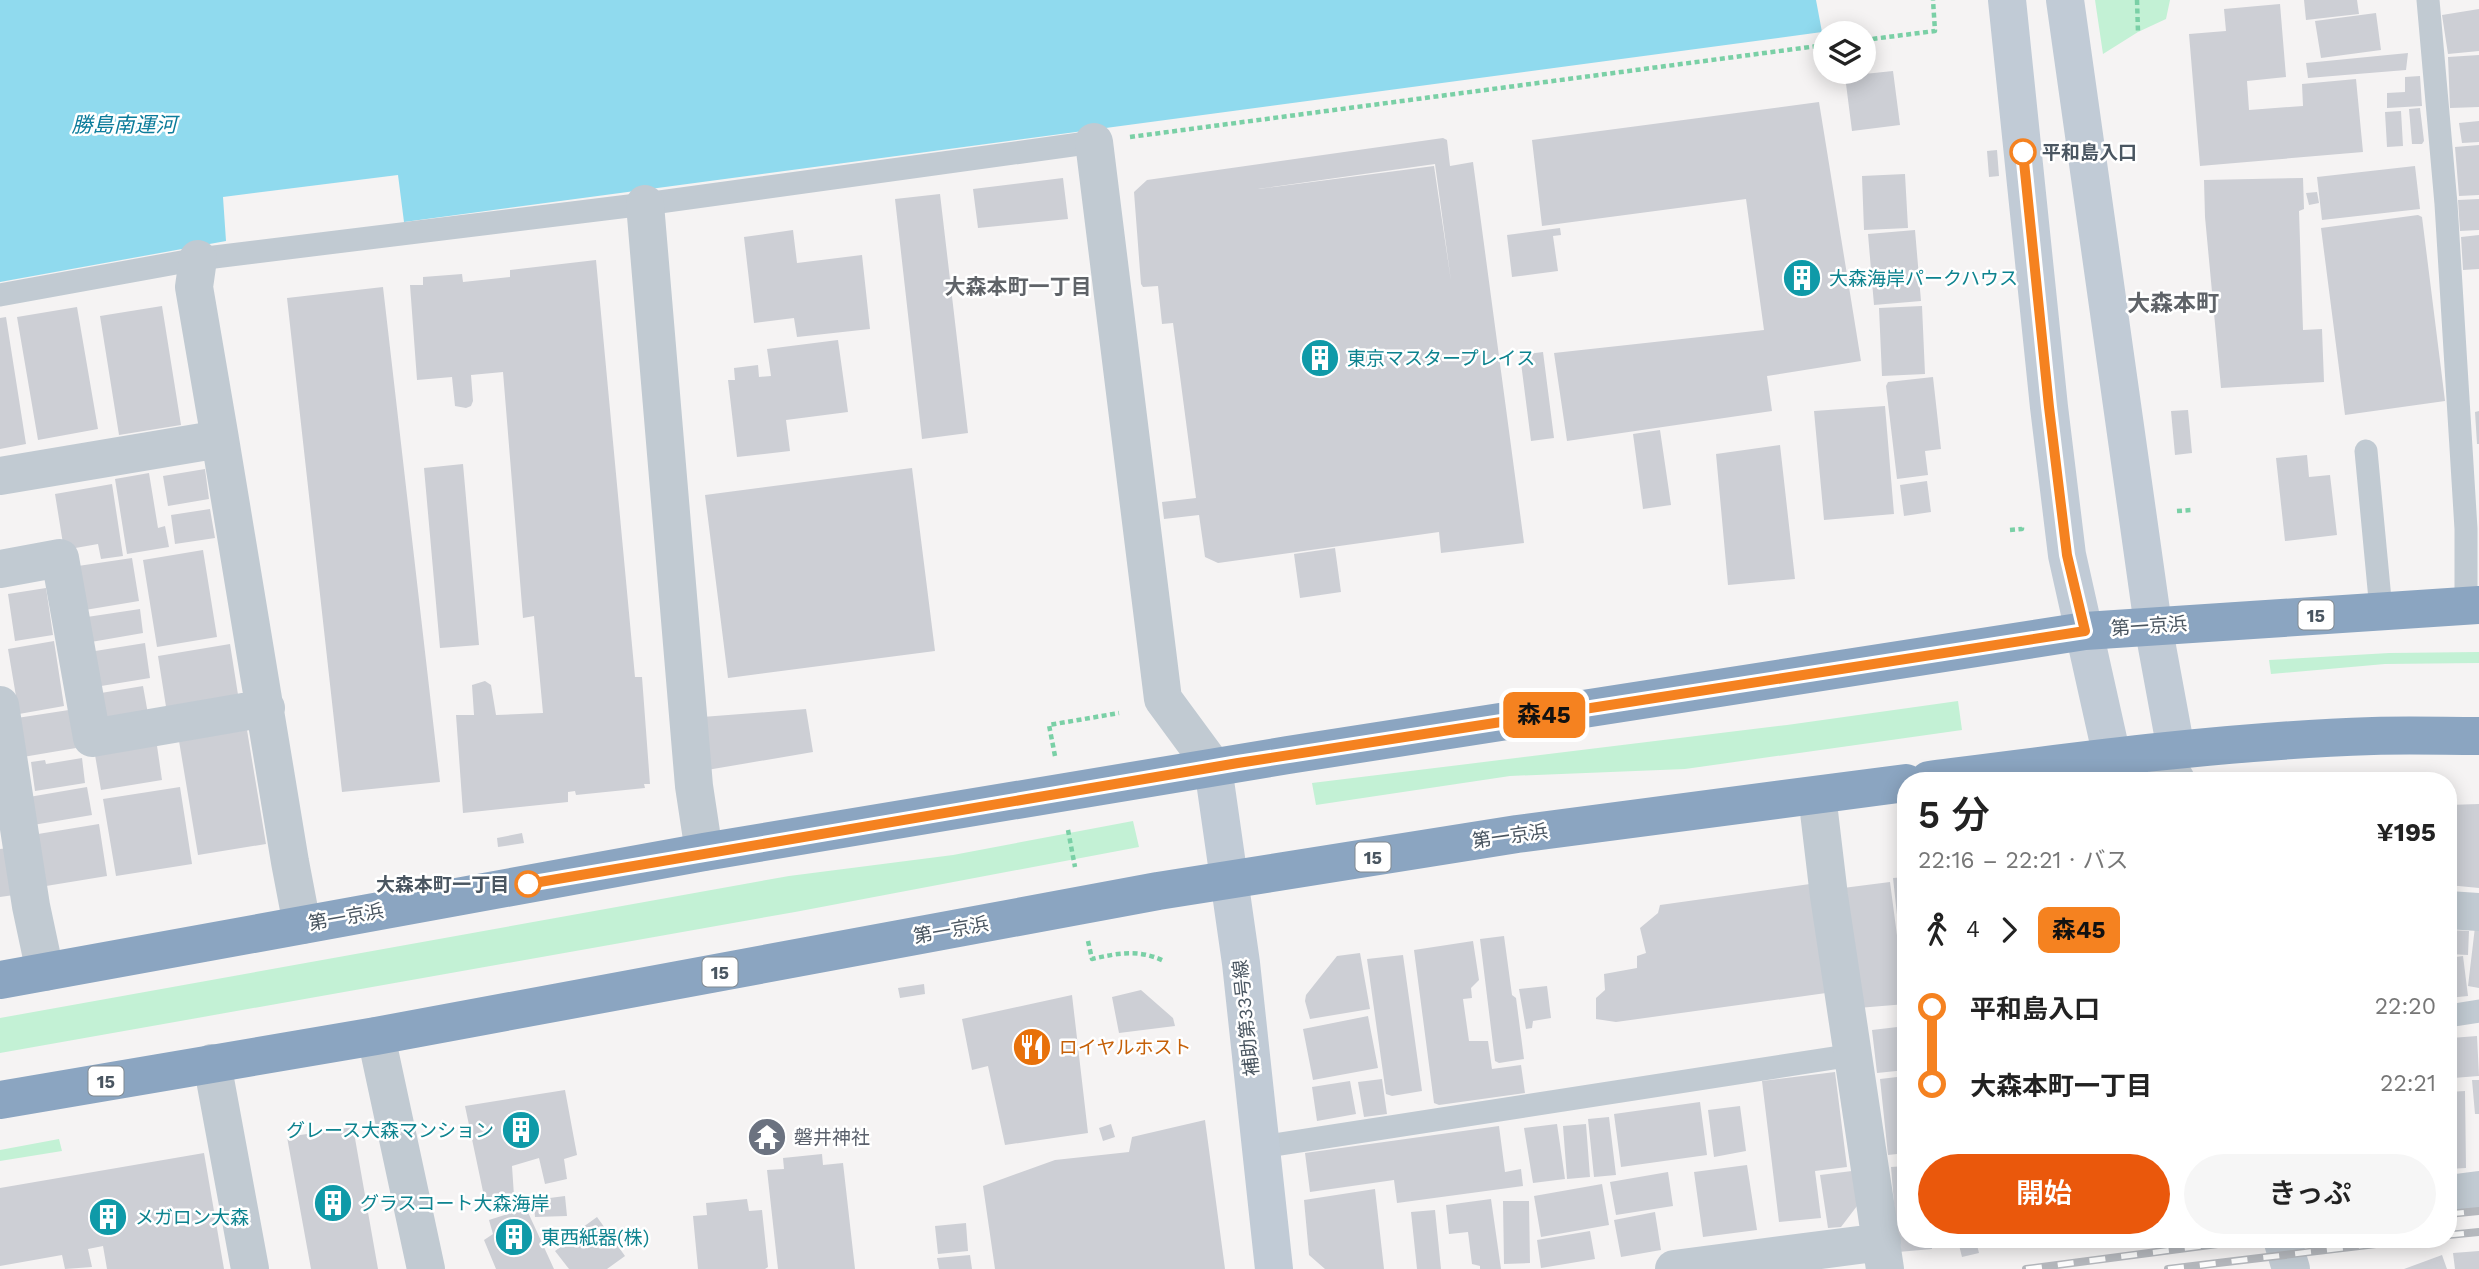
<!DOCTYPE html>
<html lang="ja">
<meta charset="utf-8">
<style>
body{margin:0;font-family:"Work Sans","Noto Sans JP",sans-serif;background:#f6f6f6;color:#222;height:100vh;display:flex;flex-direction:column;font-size:26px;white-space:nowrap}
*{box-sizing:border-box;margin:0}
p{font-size:23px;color:#767676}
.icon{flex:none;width:38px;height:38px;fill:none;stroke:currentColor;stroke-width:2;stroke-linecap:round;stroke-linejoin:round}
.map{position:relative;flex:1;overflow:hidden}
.details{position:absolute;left:1897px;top:772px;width:560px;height:476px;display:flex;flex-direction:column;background:#fff;border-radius:28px;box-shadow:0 4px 18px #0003}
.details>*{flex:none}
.badge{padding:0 14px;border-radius:10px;font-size:24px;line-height:46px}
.fabs{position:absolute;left:1813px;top:21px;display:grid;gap:14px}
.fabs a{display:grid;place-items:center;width:63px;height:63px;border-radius:50%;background:#fff;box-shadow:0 4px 18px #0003;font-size:35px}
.map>.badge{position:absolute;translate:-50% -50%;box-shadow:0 0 0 4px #fff}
.legs{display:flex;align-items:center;gap:10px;height:77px;padding:0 21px;font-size:23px}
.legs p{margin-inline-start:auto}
.overview{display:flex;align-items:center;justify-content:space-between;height:119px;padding:0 21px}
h1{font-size:38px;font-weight:600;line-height:52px}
.cta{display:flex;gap:14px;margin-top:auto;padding:14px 21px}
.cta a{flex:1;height:80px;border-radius:42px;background:#ea580c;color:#fff;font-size:28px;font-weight:600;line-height:80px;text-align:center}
.cta a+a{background:#f6f6f6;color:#222}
ul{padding:0 21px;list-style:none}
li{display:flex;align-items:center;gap:24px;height:77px;font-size:26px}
li i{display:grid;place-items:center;width:10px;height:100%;margin:0 9px;background:currentColor}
li i::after{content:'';width:18px;height:18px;margin:-9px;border:5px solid;border-radius:50%;background:#fff}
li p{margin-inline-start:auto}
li:first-child i{background:linear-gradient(#0000 50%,currentColor 0)}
li:last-child i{background:linear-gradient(currentColor 50%,#0000 0)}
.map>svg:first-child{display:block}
.green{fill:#c3f1d5}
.water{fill:#90daee}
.building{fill:#cdcfd5;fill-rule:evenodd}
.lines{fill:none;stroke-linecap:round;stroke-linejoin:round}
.path{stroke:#7ad0a6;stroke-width:4.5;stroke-dasharray:5 3.5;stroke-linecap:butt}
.lane{stroke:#c1cad2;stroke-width:23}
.street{stroke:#c1cad2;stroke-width:38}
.secondary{stroke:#c1cbd6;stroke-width:38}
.highway{stroke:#8ba5c1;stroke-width:38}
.rail-casing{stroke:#b5b8bd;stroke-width:8}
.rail{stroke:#fff;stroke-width:5;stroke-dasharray:16;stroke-linecap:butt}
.line-1-casing{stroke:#fff;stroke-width:16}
.line-1{stroke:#f58220;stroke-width:10}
.stop-1-dot{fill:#fff;stroke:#f58220;stroke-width:3.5}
.labels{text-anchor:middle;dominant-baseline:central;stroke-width:5;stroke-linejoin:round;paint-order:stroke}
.shield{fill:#fff;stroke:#808990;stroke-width:2}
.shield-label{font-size:18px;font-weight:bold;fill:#4a5661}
.stop-label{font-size:19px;font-weight:bold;fill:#4a5661;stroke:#fff;text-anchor:start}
.culture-label{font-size:19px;fill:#0d838f;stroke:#fff;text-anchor:start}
.street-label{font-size:19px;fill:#4a5661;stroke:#fff}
.food-label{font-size:19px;fill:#c56008;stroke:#fff;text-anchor:start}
.worship-label{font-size:19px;fill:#5b616d;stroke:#fff;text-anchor:start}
.water-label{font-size:21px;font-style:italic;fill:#0c7c9b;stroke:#fff}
.neighbourhood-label{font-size:21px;font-weight:bold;fill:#5f6368;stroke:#fff}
.quarter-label{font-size:23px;font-weight:bold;fill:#5f6368;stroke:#fff}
</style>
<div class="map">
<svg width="2479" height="1269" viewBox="0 0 2479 1269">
<rect width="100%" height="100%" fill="#f5f3f3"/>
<path class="green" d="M2095,0H2170L2166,19L2138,32L2103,54Z
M2479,652V663L2385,664L2271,674L2269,660L2389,653Z
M1958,701L1962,730L1685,769L1510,776L1316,805L1312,783L1787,725Z
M1133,821L1139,847L795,912L0,1053V1018L789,876L953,855Z
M59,1139L62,1151L0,1161V1150Z"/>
<path class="water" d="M0,0H1816L1822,32L404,222L398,175L223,197L226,241L0,282Z"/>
<path class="building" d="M2304,0H2357L2359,14L2306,20Z
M2280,4L2286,77L2247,81L2249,110L2303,106L2302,84L2356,79L2363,152L2200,166L2189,34L2226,31L2224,9Z
M2479,9V51L2448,54L2442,15Z
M2376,13L2381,50L2321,58L2315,21Z
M2408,53L2406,70L2308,78L2306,63Z
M2479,55V107L2450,108L2448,57Z
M1893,71L1900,125L1852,131L1845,76Z
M2420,76L2422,106L2387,108V93L2405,92V77Z
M1819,102L1861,361L1767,376L1772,411L1567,441L1554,353L1764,330L1746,199L1542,226L1532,140Z
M2420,108L2424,141L2422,144H2412L2409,109Z
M2401,111L2403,146L2387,147L2385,112Z
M2479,121V142L2462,143L2459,123Z
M1443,138L1447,140L1450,166L1473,162L1524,543L1441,553L1439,532L1218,563L1205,557L1199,515L1164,519L1162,502L1196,498L1173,323L1162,324L1158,286L1143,287L1141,284L1134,192L1147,180ZM1435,164L1451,281L1434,166L1258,189Z
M2479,145V195L2459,196L2455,147Z
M1997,150L1999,176L1989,177L1987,151Z
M2415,166L2420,209L2322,220L2317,177Z
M1905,174L1908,228L1864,230L1862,176Z
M1063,178L1068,219L978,228L973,189Z
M2303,178L2304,209L2299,211L2303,330L2322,329L2324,382L2221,388L2205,217L2204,180Z
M2317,192L2319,203L2309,205L2306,193Z
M940,194L968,433L922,439L895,199Z
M2479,199V230L2460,231L2458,200Z
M2418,215L2422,217L2445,401L2345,415L2321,228Z
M1560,228L1561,235L1553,236L1558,271L1512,277L1507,235Z
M793,230L797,263L862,255L870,329L797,337L794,318L754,323L744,237Z
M1915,230L1921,301L1874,305L1868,234Z
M2479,235V269L2463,270L2461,237Z
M596,260L635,677H642L650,784H644L645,788L576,795L575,791L568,792V802L463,813L456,715H474L472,685L485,681L491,685L496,715L543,713L534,616L523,618L503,372L471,375L473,401L471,406L466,408L455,406L452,377L417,380L410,285H423V277L462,274L463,282L510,277V270Z
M383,287L440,782L342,792L287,298Z
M162,306L181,425L119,435L100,316Z
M1922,306L1925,374L1882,376L1879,308Z
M77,307L98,429L38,440L17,317Z
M6,317L26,444L0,449V318Z
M838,340L848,412L786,420L790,451L737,457L728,380H735L734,368L758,365L759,377L771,376L767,349Z
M1543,352L1554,438L1531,441L1520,355Z
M1933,377L1941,449L1925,451L1928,475L1897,479L1886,386L1888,382Z
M1885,406L1894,514L1824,520L1814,411Z
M2188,410L2192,453L2175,455L2171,411Z
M2479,411V444H2477L2475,412Z
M1660,430L1671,505L1643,509L1633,434Z
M1780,445L1795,579L1728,585L1716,454Z
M2307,455L2309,477L2330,475L2337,535L2285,541L2276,458Z
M463,464L479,645L440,648L424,468Z
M912,468L935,651L728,678L705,495Z
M205,469L209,499L168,506L163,476Z
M149,473L158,528L165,526L169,547L127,554L115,479Z
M1927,481L1931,512L1904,516L1900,485Z
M112,484L123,556L101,559L98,544L64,550L55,494Z
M210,509L215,538L175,544L171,515Z
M1335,548L1341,592L1300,598L1294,554Z
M203,550L217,637L157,647L143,560Z
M132,558L139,601L85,610L78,566Z
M46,588L53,635L15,641L8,594Z
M140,609L143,633L91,642L87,617Z
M54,641L64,706L19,714L8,649Z
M145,643L150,678L95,687L89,652Z
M230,644L239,701L167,713L158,656Z
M143,686L148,714L99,722L95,694Z
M806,709L813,752L707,770L702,717Z
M69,710L76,748L23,757L17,718Z
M247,730L266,844L198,855L179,741Z
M156,739L162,780L101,790L94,749Z
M82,758L85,783L35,791L31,762L45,760L46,764Z
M87,787L92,815L33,825L29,797Z
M180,787L192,864L116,876L103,799Z
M2479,804V888L2448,885V805Z
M99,824L107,876L46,886L38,834Z
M522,833L524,843L498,847L497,838Z
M8,848L14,895L0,897V849Z
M1906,877V932L1899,933L1893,878Z
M1890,882L1906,1004L1858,1008L1843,888Z
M1810,884L1826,993L1616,1022L1596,1019V998L1605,990L1604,974L1637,968V956L1646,953L1640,928L1658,913L1660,905Z
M2475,927H2479V988L2468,986Z
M2448,930L2469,931L2468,955L2448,954Z
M1504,936L1512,995L1516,998L1524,1059L1499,1063L1495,1061L1480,939Z
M1473,941L1479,980L1471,988L1472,998L1463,999L1469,1041H1488L1492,1069L1521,1065L1525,1093L1439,1105L1434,1103L1414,950Z
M1360,953L1370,1009L1310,1019L1305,1001L1306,995L1337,956Z
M1403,955L1422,1091L1392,1096L1386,1094L1367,959Z
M2463,956L2468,996L2448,998V958Z
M924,984L925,994L900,998L898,988Z
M1547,986L1551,1018L1533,1021L1532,1028L1526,1029L1519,989Z
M1141,990L1173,1018L1175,1026L1119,1033L1112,997Z
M1072,995L1088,1133L1005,1145L988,1066L972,1070L962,1019Z
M1368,1016L1378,1068L1313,1080L1303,1029Z
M1906,1026V1070L1877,1073L1872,1030Z
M2477,1036L2479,1076L2453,1078L2451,1038Z
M2448,1063L2453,1080L2448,1081Z
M1835,1072L1847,1167L1815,1171L1821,1218L1779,1222L1762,1081Z
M1906,1076V1153L1888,1155L1880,1079Z
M1382,1079L1387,1114L1364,1117L1358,1082Z
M2472,1080H2479V1114H2475Z
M1350,1081L1356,1114L1317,1121L1312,1087Z
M565,1090L577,1155L564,1159L567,1179L545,1184L539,1158L512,1166L514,1196L485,1201L465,1106Z
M2465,1091L2466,1168L2448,1169V1092Z
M1700,1102L1707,1155L1621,1167L1614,1114Z
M1740,1106L1746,1151L1714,1157L1708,1110Z
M1609,1117L1616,1175L1594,1177L1588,1119Z
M1205,1120L1225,1269H995L983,1186L1055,1160L1129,1152L1132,1137Z
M1111,1124L1115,1137L1103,1141L1099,1128Z
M1557,1124L1565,1179L1533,1183L1524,1128Z
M1586,1124L1590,1177L1567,1179L1563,1126Z
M1499,1126L1505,1172L1521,1169L1523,1186L1397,1203L1394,1180L1310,1192L1305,1153Z
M353,1127L378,1269H311L287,1137Z
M204,1153L224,1269H107L103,1246L88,1249L92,1267L65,1269L62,1255L0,1266V1188Z
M822,1154L823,1165L843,1163L855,1269H778L767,1170L784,1169L783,1158Z
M1747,1165L1757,1230L1703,1237L1694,1172Z
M1906,1166V1239H1932V1249L1898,1252L1891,1167Z
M1852,1171L1857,1206L1841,1227L1828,1228L1820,1175Z
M1668,1172L1673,1206L1616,1215L1610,1182Z
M1602,1184L1609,1225L1541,1237L1534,1196Z
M1375,1189L1384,1269H1325L1309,1255L1304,1200Z
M565,1196L567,1216L535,1217L534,1204L543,1203L542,1199Z
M747,1199L749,1211L762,1210L768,1267L765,1269H698L693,1216L707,1215L706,1203Z
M1491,1199L1501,1269H1480V1266L1472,1264L1468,1232L1449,1234L1446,1205Z
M1503,1201H1529L1530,1263L1504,1264Z
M526,1208L554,1269H496L484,1240L493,1234L489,1220Z
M1435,1210L1441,1269H1417L1411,1212Z
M1655,1212L1661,1250L1621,1257L1614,1220Z
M597,1217L625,1256L607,1269H569L555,1251L570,1240L568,1238Z
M966,1223L968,1251L938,1254L935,1226Z
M1590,1231L1595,1259L1541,1268L1537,1240Z
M2053,1239H2079L2080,1241L2053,1244Z
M1976,1241L1979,1253L1962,1257L1959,1245Z
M2479,1251V1269H2455L2453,1253Z
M970,1255L972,1269H939L937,1258Z
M2442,1255L2447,1269H2404Z"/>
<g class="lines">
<path class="path" d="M2137,0L2138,32
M1864,40L1935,31L1933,0
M1130,137L1825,45
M2177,511L2191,510
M2010,530L2022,529V524
M1055,756L1049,725L1119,713
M1068,830L1075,867
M1088,941L1092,959C1118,953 1139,949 1164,961"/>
<path class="lane" d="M2428,0L2446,204L2466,529V605
M0,295L198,259L645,204L1094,142
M2366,451L2381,610
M2448,1016L2479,1011
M1261,1147L1853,1055"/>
<path class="street" d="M1094,142L1163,699L1213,767
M645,204L694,786L704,852
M198,259L194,287L220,439
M0,476L220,439L290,862L302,925
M0,569L60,558L92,738L266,708
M0,705L31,906L45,972
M2159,752L2176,780
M1817,795L1829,896L1885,1269
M2448,910L2479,912
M376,1036L426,1269
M212,1063L250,1269
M2448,1194L2479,1190
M2282,1239L2291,1269
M1674,1269L1882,1242"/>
<path class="secondary" d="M2007,0L2049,407L2067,555L2112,757
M2065,0L2153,625L2176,750
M1213,767L1241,963L1274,1269"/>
<path class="highway" d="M1929,780C2076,761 2224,741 2373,736C2408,735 2444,736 2479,736
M0,980L704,852L1288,755L2085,631L2479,605
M0,1100L376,1036L1158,891L1517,834L1906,783"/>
<g class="rail-casing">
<path id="rail" d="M2448,1214L2479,1211
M2448,1235L2479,1232
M2026,1269L2256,1239
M2168,1269L2418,1239"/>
</g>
<use href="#rail" class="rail"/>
</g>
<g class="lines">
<g class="line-1-casing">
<path id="line-1" d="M528,884L1238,763L2085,631L2067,555L2049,407L2023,152"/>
</g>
<use href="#line-1" class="line-1"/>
</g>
<defs>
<g id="building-disc" transform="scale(2.0125)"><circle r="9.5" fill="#0f9aa8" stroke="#fff"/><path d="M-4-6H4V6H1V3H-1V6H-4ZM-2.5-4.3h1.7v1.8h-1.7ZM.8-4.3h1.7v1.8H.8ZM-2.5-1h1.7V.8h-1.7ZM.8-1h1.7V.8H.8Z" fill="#fff"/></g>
<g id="restaurant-disc" transform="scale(2.0125)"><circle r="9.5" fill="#e8710a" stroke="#fff"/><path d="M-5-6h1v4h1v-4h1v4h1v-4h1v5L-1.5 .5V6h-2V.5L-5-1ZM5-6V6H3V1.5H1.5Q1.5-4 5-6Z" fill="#fff"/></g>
<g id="temple-disc" transform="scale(2.0125)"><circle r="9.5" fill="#6b7280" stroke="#fff"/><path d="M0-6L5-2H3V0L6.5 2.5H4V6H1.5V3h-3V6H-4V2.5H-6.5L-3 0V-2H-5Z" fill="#fff"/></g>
</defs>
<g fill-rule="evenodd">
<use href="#building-disc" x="1802" y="278"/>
<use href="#building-disc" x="1320" y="358"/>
<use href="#restaurant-disc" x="1032" y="1047"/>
<use href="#building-disc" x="521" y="1130"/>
<use href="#temple-disc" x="767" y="1137"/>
<use href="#building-disc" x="333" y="1203"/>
<use href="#building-disc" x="108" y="1217"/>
<use href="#building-disc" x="514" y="1237"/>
</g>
<g class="stop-1-dot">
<circle cx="2023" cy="152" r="12"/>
<circle cx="528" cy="884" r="12"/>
</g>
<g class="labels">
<g class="shield">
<rect x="2298.5" y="600.5" width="35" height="29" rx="5"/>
<rect x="1355.5" y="842.5" width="35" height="29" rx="5"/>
<rect x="702.5" y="957.5" width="35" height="29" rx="5"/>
<rect x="88.5" y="1066.5" width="35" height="29" rx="5"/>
</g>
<g class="shield-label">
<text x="2316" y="615">15</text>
<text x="1373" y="857">15</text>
<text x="720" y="972">15</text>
<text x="106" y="1081">15</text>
</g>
<g class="stop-label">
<text x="2042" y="152">平和島入口</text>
<text x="509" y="884" text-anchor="end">大森本町一丁目</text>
</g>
<g class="culture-label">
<text x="1829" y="278">大森海岸パークハウス</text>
<text x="1347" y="358">東京マスタープレイス</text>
<text x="494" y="1130" text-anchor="end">グレース大森マンション</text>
<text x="360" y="1203">グラスコート大森海岸</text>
<text x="135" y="1217">メガロン大森</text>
<text x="541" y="1237">東西紙器(株)</text>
</g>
<g class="street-label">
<text transform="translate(2149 626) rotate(-4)">第一京浜</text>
<text transform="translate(1510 836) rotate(-8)">第一京浜</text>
<text transform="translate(346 917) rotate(-10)">第一京浜</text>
<text transform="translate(951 930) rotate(-10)">第一京浜</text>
<text transform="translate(1246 1018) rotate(-96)">補助第33号線</text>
</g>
<g class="food-label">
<text x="1059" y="1047">ロイヤルホスト</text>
</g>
<g class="worship-label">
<text x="794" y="1137">磐井神社</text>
</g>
<g class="water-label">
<text x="124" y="124">勝島南運河</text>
</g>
<g class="neighbourhood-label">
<text x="1018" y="286">大森本町一丁目</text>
</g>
<g class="quarter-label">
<text x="2173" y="303">大森本町</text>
</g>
</g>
</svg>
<div class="fabs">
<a><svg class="icon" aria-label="layers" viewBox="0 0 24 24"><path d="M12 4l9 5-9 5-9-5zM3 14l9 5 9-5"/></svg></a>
</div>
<b class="badge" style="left:1544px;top:715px;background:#f58220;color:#111">森45</b>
<section class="details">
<div class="overview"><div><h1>5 分</h1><p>22:16 – 22:21 · バス</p></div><b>¥195</b></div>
<div class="legs"><svg class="icon" aria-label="walk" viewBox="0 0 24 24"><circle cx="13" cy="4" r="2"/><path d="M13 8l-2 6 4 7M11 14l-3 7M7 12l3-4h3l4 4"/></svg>4<svg class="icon" aria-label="forward" viewBox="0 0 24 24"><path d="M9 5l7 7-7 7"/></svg><b class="badge" style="background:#f58220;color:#111">森45</b></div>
<ul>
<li><i style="color:#f58220"></i><b>平和島入口</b><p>22:20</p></li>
<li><i style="color:#f58220"></i><b>大森本町一丁目</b><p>22:21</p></li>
</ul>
<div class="cta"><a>開始</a><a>きっぷ</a></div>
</section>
</div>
